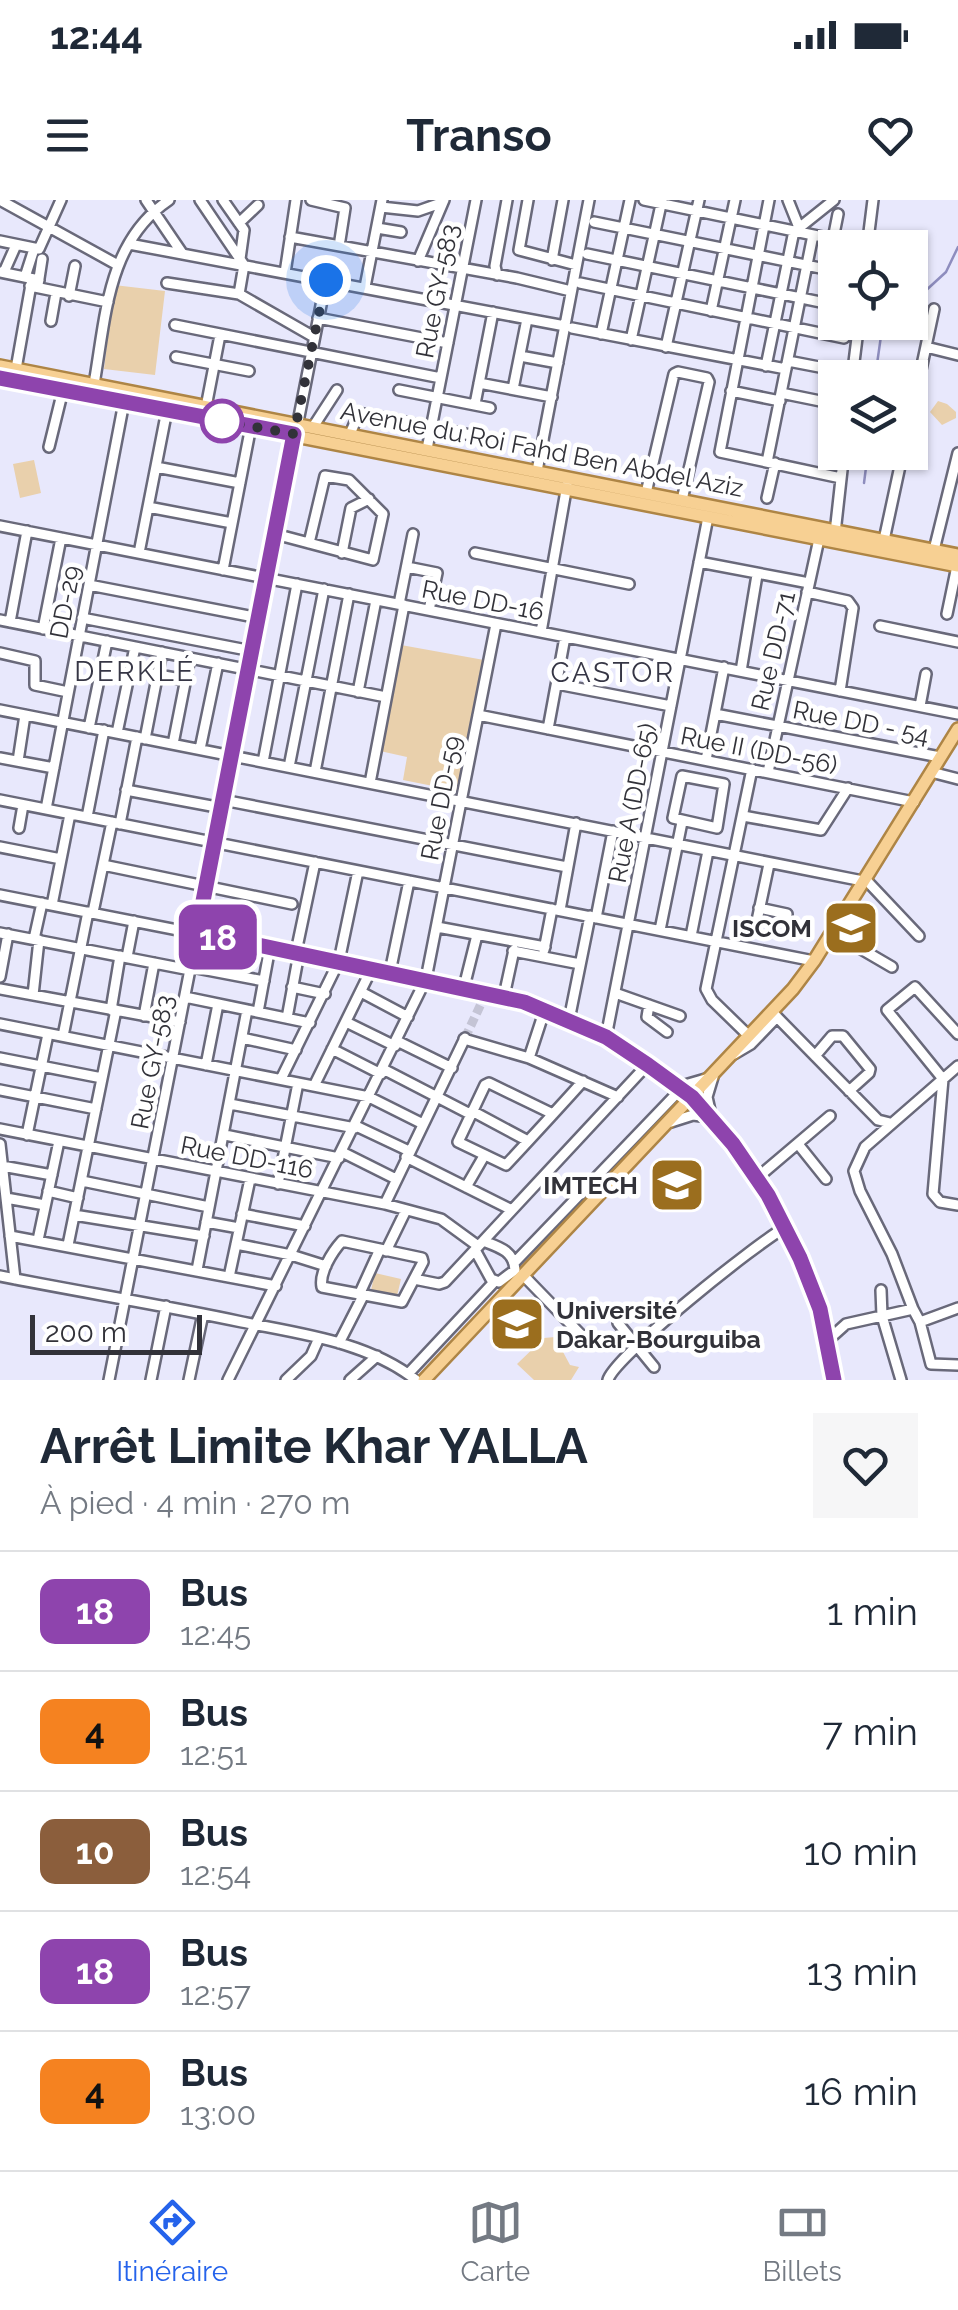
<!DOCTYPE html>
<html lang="fr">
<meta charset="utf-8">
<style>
body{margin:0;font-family:Raleway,sans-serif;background:#f6f6f7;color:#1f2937;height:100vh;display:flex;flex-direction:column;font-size:38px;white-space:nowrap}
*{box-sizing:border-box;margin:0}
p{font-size:32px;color:#747a83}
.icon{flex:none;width:55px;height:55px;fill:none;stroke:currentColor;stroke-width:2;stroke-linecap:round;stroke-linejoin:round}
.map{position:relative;height:1180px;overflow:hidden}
.side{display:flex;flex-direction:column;background:#fff;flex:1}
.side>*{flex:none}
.badge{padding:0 20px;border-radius:15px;font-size:35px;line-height:65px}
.controls{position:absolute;left:818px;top:30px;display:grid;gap:20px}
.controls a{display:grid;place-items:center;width:110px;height:110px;border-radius:0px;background:#fff;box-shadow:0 2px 8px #0004;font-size:50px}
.scale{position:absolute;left:30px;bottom:25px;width:172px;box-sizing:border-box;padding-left:10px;border:5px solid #323239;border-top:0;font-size:28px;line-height:35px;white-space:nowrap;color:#323239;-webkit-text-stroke:8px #fff;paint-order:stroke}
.you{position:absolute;width:50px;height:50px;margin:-25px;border:8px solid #fff;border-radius:50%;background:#1a73e8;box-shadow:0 0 0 15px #1a73e833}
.map>.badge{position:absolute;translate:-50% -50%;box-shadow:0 0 0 5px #fff}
.round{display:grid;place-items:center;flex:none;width:105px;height:105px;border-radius:0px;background:#f6f6f7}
.head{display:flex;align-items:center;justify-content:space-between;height:170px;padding:0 40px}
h1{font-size:48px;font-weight:700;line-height:75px}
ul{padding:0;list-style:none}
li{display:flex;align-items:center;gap:30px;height:120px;padding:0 40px;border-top:2px solid #e0e1e3}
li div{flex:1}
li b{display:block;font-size:38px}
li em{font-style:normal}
li .badge{min-width:110px;font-weight:700;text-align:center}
.status{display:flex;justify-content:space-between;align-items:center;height:70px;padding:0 50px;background:#fff;direction:ltr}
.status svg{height:28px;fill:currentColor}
header{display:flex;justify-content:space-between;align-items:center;height:130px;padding:0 40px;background:#fff;font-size:45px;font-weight:700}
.tabs{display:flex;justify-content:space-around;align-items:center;height:140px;border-top:2px solid #e0e1e3;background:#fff;font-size:28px;color:#747a83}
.tabs a{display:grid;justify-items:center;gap:5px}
.tabs .current{color:#2563eb}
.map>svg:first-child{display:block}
.green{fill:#e9d0ac}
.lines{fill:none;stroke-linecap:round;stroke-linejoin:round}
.stream{stroke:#8e8dbe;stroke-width:2.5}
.minor-tunnel{stroke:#c4c4d5;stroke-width:9;stroke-dasharray:9 4.5;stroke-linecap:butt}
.minor-casing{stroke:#69697a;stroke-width:14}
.major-casing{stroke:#ae8545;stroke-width:16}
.minor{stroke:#fff;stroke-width:9}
.major{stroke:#f7d093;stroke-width:11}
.line-casing{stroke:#fff;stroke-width:22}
.line{stroke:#8e44ad;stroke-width:15}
.walk{stroke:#323239;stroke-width:10;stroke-dasharray:0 18}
.stop-dot{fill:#fff;stroke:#8e44ad;stroke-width:5}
.labels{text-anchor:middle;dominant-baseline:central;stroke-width:9;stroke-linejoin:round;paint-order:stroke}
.street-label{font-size:25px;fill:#323239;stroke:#fff}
.poi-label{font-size:25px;font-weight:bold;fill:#323239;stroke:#fff;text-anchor:end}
.neighbourhood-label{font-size:28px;letter-spacing:2.5px;fill:#363645;stroke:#fff}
</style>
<div class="status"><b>12:44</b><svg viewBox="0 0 49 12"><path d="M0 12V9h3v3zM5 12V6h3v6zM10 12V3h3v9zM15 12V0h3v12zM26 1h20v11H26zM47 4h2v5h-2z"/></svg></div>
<header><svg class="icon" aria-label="menu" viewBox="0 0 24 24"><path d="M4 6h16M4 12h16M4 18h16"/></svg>Transo<svg class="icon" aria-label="heart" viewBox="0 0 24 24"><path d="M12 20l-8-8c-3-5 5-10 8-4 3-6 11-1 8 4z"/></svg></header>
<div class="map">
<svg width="958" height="1180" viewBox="0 0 958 1180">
<rect width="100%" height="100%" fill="#e8e8fc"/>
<path class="green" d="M114,85L165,91L155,175L104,169Z
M938,201L947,204L956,212V218L942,225L930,212Z
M34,260L41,293L20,298L13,264Z
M401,445L484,460L458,591L403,580L407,557L380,551Z
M375,1073L401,1079L397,1096L371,1090Z
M555,1137L570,1165L579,1167L571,1180H534L517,1164L544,1138Z"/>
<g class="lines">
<path class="stream" d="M910,105L946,72L958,47
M875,178L881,136L892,122
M864,283L868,252"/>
<path class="minor-tunnel" d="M465,838L487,791"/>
<g class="minor-casing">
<path id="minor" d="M0,0L116,64
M146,0L182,53
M200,0L244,65L239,94L314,137
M223,0L244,30L240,59
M311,0L345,8L340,40
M528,0L519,50L576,65
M644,0L852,43
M769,0L720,252L841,278
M788,0L800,30
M381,7L418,11L441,3
M594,22L835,71
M239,23L258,5
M377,28L401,32
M799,28L834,0
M290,37L517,78L571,91
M833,39L838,14
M0,41L39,49L61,0
M129,44L565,126
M867,48L873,0
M587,54L835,105
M552,60L563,0
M418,61L444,0
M0,72L39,80
M4,72L16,45
M285,73L296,0
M497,75L495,66L507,0
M25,77L34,49
M167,83L239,94
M580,83L844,138
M38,85L42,59
M30,86L108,102
M365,87L382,0
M69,96L75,66
M711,111L735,0
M318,118L448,143
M51,121L56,93
M175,125L441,178
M572,128L786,169
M601,134L630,0
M631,140L662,0
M666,147L699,0
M926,147L958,155
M520,156L558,163
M176,157L249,171
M788,161L840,171
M766,166L794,31
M16,169L32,79
M852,178L859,122
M479,183L552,197
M94,184C106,116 107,42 169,0
M513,189L527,119
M399,190L490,208
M731,191L780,201
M781,193L835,204
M475,204L493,112
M206,207L220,135
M910,221L934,109
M313,227L337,190
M350,234L359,213L486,238
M49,247L63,190
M427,249L476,0
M767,262L813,35
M156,267L240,283
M537,271L589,0
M646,293L674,174L678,172L707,178L709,182L682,300
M767,298L775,263
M148,307L232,323
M0,326L958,514
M835,333L844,252
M275,334L373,360L383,314L349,280L325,276L309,343
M884,340L903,252
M934,350L958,253
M139,353L167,210
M342,353L351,308L369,299
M475,353L629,384
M699,362L809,383
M407,367L437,373L429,410
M223,370L251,226
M89,385L259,418
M807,392L848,401L853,408L840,491
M399,404L413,334
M947,414L957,366
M82,418L252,451
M0,420L386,497
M10,422L27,331
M880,426L958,442
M43,429L61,338
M541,432L567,285
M0,453L35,461V485L68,492
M131,470L186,480
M741,471L757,375
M557,484L671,506
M358,492L376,400
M920,506L926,474
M0,510L868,682L919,736
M715,514L940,557
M478,515L914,602
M89,528L107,441
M548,529L565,437
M117,533L135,447
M145,539L162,452
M173,544L190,458
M200,549L218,463
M0,558L54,568
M706,560L724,467
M18,561L25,515
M263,562L297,384
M289,567L324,389
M315,572L349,394
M768,572L819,339
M931,572L958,579
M682,576L724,584L717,628L673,618Z
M370,583L404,405
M126,590L222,608
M0,600L814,761
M223,600L567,667
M46,609L124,202
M743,616L821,630L848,588
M87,617L104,530
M120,624L137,537
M19,628L23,605
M0,647L61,659
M103,665L292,704
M0,695L487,791C561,812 631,846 691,896C766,961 819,1084 834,1180
M52,705L70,614
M759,708L787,714
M560,710L576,623
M93,712L112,622
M596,718L613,631
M437,727L545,747
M660,730L682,622
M755,730L769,664
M832,732L892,767
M0,733L190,770
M691,736L708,651
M34,739L42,703
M544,750L552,709
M513,751L580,764
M296,752L315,662
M127,757L134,721
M191,767L264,781
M390,772L409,681
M0,777L8,734
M292,787L325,794
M464,787L477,735
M0,789L180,822
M361,792L408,817
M615,793L680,816
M33,795L39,740
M504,796L514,750
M185,797L310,823
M649,805L647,817L667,832
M111,810L120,756
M258,812L270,747
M772,812L878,920L890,923
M144,816L154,763
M287,818L299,753
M569,820L590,716
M346,822L395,846
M0,824L369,897L423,924
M958,834L915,787L887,810L943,879L933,994L940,1002L958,1005
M63,836L88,712
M749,836L712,800L706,789L752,569
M606,837L708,317
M242,838L296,850
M464,839L529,858L618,897
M397,841L452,868
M332,849L381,874
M734,854L751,844L777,817
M815,856L832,836H843L870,869L869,873L849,891
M0,858L102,878
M529,858L545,809
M206,865L218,804
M383,869L470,914
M281,879L339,761L358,671
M314,886L372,768
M678,887L709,878
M0,890L96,909
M230,904L355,928
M472,911L528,941
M553,914L489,883L485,885L458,942L506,965C532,937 558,909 583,881
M711,915L707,897L713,877
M671,922L693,915L709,917
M356,926L409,951
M0,929L385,1004L441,1019L478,1046
M27,935L48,834
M225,935L339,958
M0,944L15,1079
M798,944L826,979
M342,952L396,979
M406,957L512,1010
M2,966L52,975
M757,978L830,916
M82,981L209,1007
M278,984L298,883
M466,987L484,956
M48,991L78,998
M6,998L45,1005
M385,1004L465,838
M242,1014L305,1026
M74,1015L204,1036
M206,1022L239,1028
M10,1036L276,1086
M38,1040L59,941
M342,1041L422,1058L423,1062L402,1102L322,1087C319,1073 332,1052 342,1041Z
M236,1044L291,1055L326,1066
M68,1045L116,810
M475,1050L491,1079L499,1082L515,1070C514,1051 499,1047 483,1041
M386,1051L406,1010
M514,1063L681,889
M197,1070L247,810
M0,1076C81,1092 162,1105 242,1122C302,1134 368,1142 416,1180
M524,1076L585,1139
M229,1077L250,979
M414,1079L439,1084L445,1082L647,865
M881,1090L882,1116L901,1180
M359,1095L380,1049
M913,1109L892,1054L860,991L854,971L865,947L958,866
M920,1122L931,1164L958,1165
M618,1123L654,1167
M827,1141L846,1124L913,1109L920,1122L958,1108
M339,1143L363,1096
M408,1174L495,1081
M109,1180L326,80
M151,1180L166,1106
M189,1180L203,1114
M228,1180L426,779L496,424
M286,1180L311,1156L319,1138
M350,1180L377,1156
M608,1180C614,1157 758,1042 786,1027"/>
</g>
<g class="major-casing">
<path id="major" d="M0,166L958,355
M0,178L958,366
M424,1180L793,789L814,761L958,529"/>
</g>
<use href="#minor" class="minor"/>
<use href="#major" class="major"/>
</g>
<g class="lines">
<g class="line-casing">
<path id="line" d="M0,178L294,234L197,732L524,802L606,837L648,865L692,897L733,944L768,995L800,1058L820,1109L834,1180"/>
</g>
<use href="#line" class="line"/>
<path class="walk" d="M222,221L294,234L326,80"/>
</g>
<defs>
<g id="university-square" transform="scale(2.875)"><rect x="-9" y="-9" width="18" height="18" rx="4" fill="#9b6e1e" stroke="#fff"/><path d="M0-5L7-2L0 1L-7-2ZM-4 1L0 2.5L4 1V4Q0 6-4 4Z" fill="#fff"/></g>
</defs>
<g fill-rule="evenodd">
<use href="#university-square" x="851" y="728"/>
<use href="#university-square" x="677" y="985"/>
<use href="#university-square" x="517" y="1124"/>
</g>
<circle class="stop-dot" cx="222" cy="221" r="20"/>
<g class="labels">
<g class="street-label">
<text transform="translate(437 91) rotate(-79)">Rue GY-583</text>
<text transform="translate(542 249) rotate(11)">Avenue du Roi Fahd Ben Abdel Aziz</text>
<text transform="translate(483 400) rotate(11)">Rue DD-16</text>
<text transform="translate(65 402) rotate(-79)">DD-29</text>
<text transform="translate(773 451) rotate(-77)">Rue DD-71</text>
<text transform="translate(861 522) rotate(11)">Rue DD - 54</text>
<text transform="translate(759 550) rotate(11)">Rue II (DD-56)</text>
<text transform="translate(441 598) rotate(-79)">Rue DD-59</text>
<text transform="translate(632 603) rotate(-79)">Rue A (DD-65)</text>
<text transform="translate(152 862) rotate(-79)">Rue GY-583</text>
<text transform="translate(247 957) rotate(11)">Rue DD-116</text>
</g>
<g class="poi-label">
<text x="812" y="728">ISCOM</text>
<text x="638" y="985">IMTECH</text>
<text x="556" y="1110" text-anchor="start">Université<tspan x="556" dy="29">Dakar-Bourguiba</tspan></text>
</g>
<g class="neighbourhood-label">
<text x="135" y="471">DERKLÉ</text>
<text x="613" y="472">CASTOR</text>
</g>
</g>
</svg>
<div class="controls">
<a><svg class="icon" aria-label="locate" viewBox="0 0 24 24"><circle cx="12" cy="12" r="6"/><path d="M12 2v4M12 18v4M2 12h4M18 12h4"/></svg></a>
<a><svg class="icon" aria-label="layers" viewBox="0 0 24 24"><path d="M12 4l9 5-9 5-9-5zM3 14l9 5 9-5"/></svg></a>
</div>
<div class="scale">200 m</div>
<div class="you" style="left:326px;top:80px"></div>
<b class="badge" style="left:218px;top:737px;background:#8e44ad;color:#fff">18</b>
</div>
<section class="side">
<div class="head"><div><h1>Arrêt Limite Khar YALLA</h1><p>À pied · 4 min · 270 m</p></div><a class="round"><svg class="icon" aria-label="heart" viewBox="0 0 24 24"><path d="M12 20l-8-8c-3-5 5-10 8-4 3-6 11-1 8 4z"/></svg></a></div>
<ul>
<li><span class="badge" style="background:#8e44ad;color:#fff">18</span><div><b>Bus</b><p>12:45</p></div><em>1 min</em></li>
<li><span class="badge" style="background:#f58220;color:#111">4</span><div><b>Bus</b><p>12:51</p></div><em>7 min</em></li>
<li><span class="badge" style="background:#8b5e3c;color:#fff">10</span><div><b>Bus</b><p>12:54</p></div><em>10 min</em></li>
<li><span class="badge" style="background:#8e44ad;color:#fff">18</span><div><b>Bus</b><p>12:57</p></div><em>13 min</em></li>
<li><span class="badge" style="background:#f58220;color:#111">4</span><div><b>Bus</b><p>13:00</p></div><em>16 min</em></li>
</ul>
</section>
<nav class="tabs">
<a class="current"><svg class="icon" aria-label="directions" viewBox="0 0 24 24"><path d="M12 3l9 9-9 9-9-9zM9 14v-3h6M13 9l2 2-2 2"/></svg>Itinéraire</a>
<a><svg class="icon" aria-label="map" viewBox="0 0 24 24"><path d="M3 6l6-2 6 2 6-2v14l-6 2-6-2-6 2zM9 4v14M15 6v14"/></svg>Carte</a>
<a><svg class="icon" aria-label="tickets" viewBox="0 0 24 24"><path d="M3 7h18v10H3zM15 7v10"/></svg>Billets</a>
</nav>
